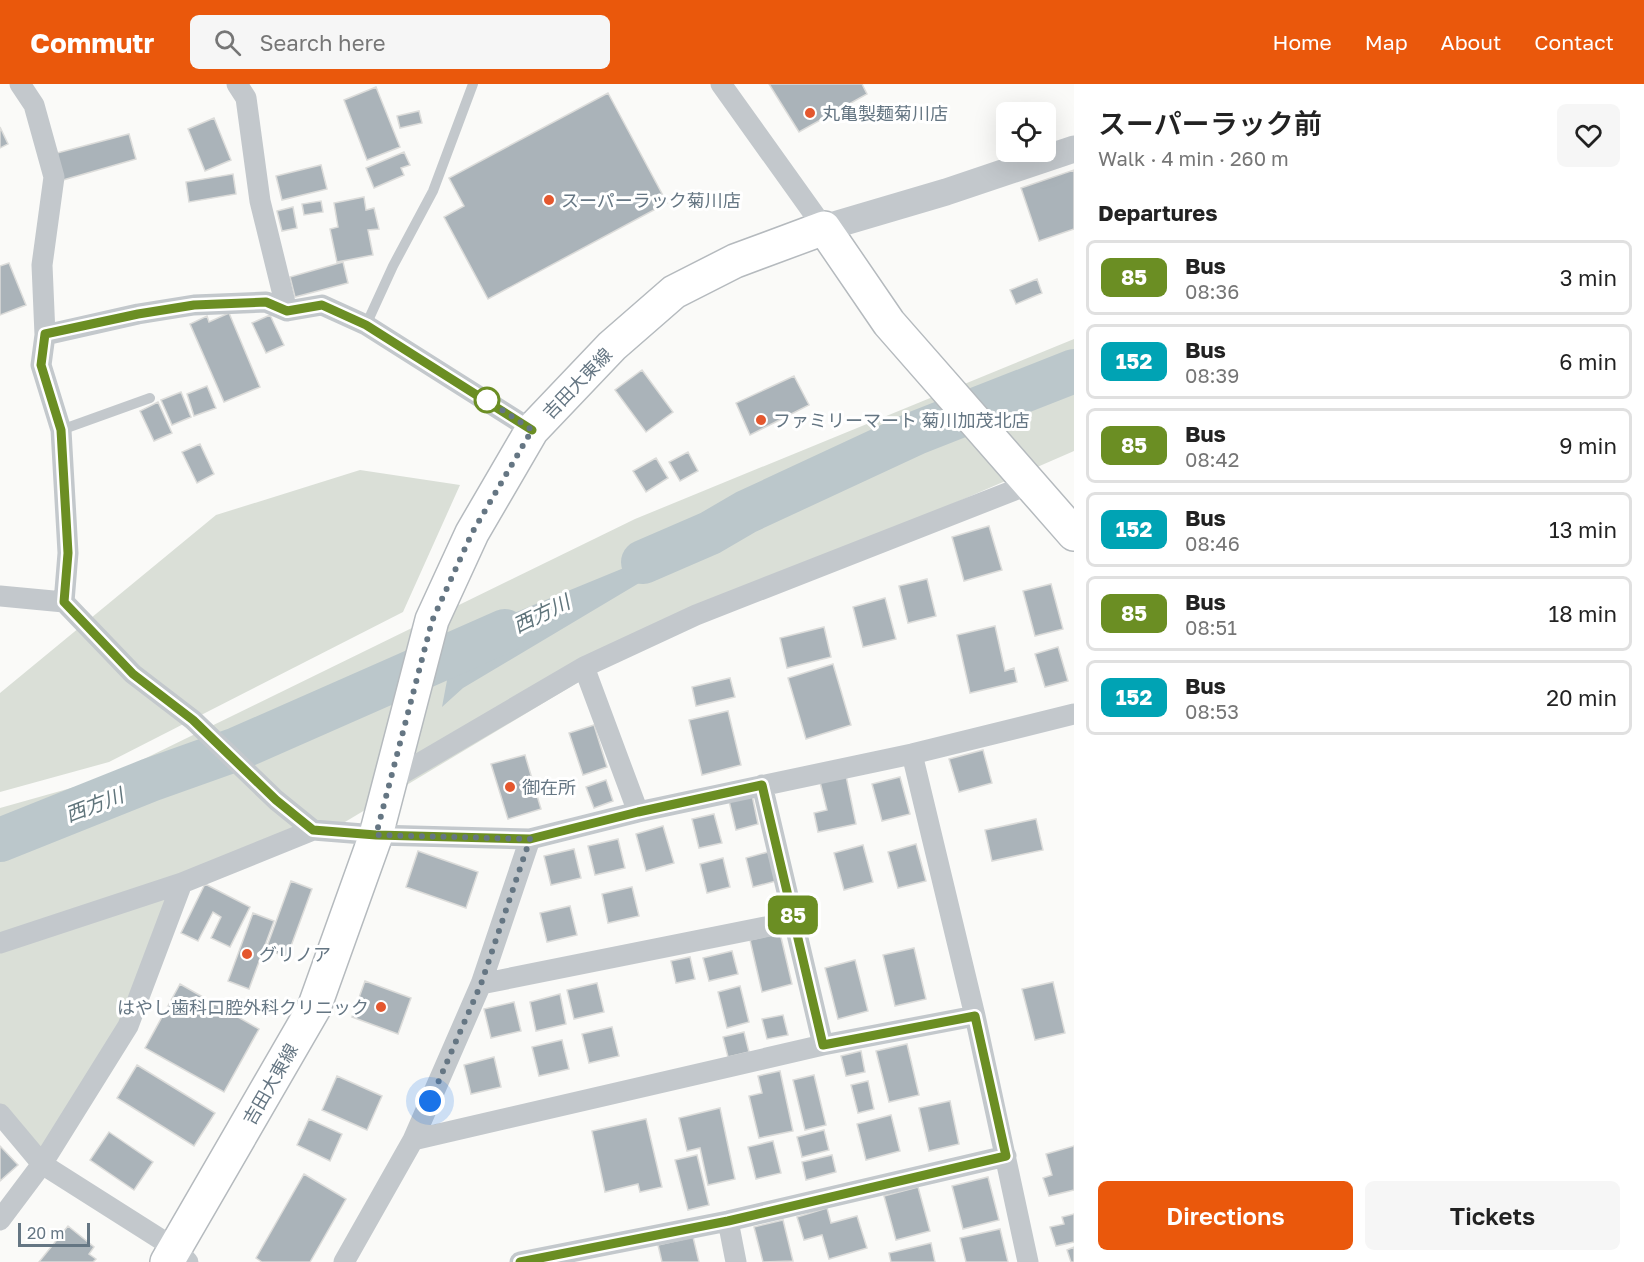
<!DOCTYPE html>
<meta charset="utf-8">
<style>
body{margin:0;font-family:"Golos Text","Noto Sans JP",sans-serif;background:#f6f6f6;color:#222;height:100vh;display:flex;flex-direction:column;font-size:22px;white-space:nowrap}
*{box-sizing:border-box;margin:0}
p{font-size:20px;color:#767676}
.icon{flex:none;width:33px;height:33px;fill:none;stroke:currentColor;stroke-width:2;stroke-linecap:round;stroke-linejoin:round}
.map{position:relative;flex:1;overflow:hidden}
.panel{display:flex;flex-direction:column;background:#fff;width:570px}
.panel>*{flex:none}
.badge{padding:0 12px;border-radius:9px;font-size:21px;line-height:39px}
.tools{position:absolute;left:996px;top:18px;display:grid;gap:12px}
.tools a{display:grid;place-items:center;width:60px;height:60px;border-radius:9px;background:#fff;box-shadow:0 6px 24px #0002;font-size:30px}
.scale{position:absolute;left:18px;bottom:15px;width:72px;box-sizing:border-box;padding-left:6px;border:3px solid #657683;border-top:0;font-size:16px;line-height:21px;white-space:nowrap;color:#657683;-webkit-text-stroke:4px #fff;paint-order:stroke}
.you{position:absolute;width:30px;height:30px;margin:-15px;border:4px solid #fff;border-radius:50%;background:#1a73e8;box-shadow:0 0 0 9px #1a73e833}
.map>.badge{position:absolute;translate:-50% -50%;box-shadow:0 0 0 3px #fff}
h2{padding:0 24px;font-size:22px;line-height:54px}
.round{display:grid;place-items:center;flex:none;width:63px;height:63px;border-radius:9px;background:#f6f6f6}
.headline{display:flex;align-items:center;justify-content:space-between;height:102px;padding:0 24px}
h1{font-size:28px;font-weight:600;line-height:45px}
.action{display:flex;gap:12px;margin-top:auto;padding:12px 24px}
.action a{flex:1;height:69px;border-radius:9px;background:#ea580c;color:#fff;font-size:24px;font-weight:600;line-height:69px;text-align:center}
.action a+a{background:#f6f6f6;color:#222}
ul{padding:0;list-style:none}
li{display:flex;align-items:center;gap:18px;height:75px;margin:0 12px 9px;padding:0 12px;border:3px solid #e0e0e0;border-radius:9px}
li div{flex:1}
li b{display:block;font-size:22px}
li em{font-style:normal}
li .badge{min-width:66px;font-weight:700;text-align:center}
header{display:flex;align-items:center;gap:36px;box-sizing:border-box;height:84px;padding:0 30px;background:#ea580c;color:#fff}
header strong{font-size:28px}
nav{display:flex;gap:33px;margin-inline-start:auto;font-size:21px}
.search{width:420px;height:54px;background:#f6f6f6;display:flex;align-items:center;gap:15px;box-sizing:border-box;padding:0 21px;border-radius:9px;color:#767676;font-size:22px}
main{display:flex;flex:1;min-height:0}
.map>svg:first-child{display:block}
.green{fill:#dadfd7}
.water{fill:#bbc7cb}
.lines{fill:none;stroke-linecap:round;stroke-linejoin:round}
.river{stroke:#bbc7cb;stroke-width:44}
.building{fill:#aab3b9;stroke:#dcdcda;stroke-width:1.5}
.primary-casing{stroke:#b5babe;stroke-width:36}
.service{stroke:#c3c8cc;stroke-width:10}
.minor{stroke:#c3c8cc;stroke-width:21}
.tertiary{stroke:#c3c8cc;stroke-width:27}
.primary{stroke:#fff;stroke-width:33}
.line-casing{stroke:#fff;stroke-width:14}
.line{stroke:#6b8e23;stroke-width:9}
.walk{stroke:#657683;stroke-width:6;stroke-dasharray:0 10.8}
.poi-dot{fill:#e4572e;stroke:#fff;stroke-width:2}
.stop-dot{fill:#fff;stroke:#6b8e23;stroke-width:3}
.labels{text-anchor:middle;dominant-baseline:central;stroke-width:6;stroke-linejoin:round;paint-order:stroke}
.poi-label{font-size:18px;fill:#657683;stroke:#fff;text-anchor:start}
.street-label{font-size:18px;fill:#657683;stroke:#fff}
.water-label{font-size:20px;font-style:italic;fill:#60757c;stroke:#fff}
</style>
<header>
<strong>Commutr</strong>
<div class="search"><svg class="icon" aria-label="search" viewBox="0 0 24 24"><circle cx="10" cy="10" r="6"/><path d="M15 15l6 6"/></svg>Search here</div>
<nav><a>Home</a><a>Map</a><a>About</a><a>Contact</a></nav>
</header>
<main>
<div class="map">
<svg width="1074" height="1178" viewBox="0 0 1074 1178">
<rect width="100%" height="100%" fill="#fafaf8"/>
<path class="green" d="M1074,255V367L670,543L330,747L182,799L128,942L42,1080L0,1026V724L103,695L635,435Z
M360,386L460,401L403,528L109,678L0,708V609L216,431Z"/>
<path class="water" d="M697,454L666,483L463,604L442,623L456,548L485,541Z"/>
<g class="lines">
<path class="river" d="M643,478L710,449L746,428L916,349L1074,287
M0,756L150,696L237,665L505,547"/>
</g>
<path class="building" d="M769,0H862L867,10L799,48Z
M376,3L400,63L367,76L344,16Z
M608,9L667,119L488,215L444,133L464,122L449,94Z
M419,27L422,39L400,44L397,32Z
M214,34L231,76L205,87L188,45Z
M0,43L8,60L0,64Z
M129,50L136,75L63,96L57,69Z
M404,68L410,81L401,84L404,91L374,104L366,84Z
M321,81L327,105L282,116L276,92Z
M1074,86V145L1039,157L1021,104Z
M233,90L236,110L189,118L186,98Z
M364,113L366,126L374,124L379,145L368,146L373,171L337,178L330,145L338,143L334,119Z
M321,117L323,128L304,131L302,120Z
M293,123L297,144L282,147L277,127Z
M343,178L348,199L295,213L290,193Z
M9,179L26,221L0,231V182Z
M1037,195L1042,209L1016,220L1010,206Z
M229,229L260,303L224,318L190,240L207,232L209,238Z
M270,231L284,261L266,269L252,239Z
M642,286L673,328L646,348L615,306Z
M794,292L809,321L750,351L736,319Z
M207,302L216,324L194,332L187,310Z
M181,308L191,333L172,341L161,316Z
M158,318L172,349L154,357L140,327Z
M200,360L214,390L197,399L182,368Z
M688,368L698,387L680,397L669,378Z
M656,374L668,394L646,408L633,387Z
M989,442L1002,486L964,497L952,453Z
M927,495L936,532L908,539L899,502Z
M1051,500L1063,545L1035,552L1023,507Z
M885,514L896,555L863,563L853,523Z
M995,542L1005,587L1014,584L1017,598L970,609L957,551Z
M824,543L831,573L787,584L780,554Z
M1058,563L1068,597L1045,603L1035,570Z
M833,580L851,641L806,655L788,594Z
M730,594L735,613L696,622L692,603Z
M728,627L741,681L702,691L689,636Z
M594,641L607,683L583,691L569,649Z
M983,666L992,699L959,708L949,675Z
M525,671L541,725L508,735L491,680Z
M846,692L856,740L818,748L814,729L827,726L820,698Z
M900,693L910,730L882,737L872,700Z
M606,696L613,717L594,724L586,703Z
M752,711L758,740L736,746L729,717Z
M714,730L722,759L699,764L692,735Z
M1036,735L1043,766L992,777L985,746Z
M663,742L674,779L646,787L636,750Z
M618,755L625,784L595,791L588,762Z
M916,760L926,797L898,804L888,768Z
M863,761L873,798L844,806L834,769Z
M574,765L581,794L551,801L544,772Z
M418,767L478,788L466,824L406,803Z
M768,768L776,797L753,803L746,774Z
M723,774L730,803L707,809L700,780Z
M291,797L312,805L287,873L266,865Z
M205,800L250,823L230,863L211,854L221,833L213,828L198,857L181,849Z
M632,803L639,832L608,839L602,810Z
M570,822L577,851L547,858L540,829Z
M253,829L274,837L249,905L228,897Z
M780,849L792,900L762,908L750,856Z
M914,864L926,915L895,922L883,871Z
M732,867L738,890L709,897L703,874Z
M690,873L695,895L676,899L671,877Z
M855,876L868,927L838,935L825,884Z
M365,897L411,914L398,950L352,933Z
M1053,898L1065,949L1035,956L1022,905Z
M597,899L604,928L574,935L567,906Z
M180,900L259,945L224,1008L145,964Z
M740,902L749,938L727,944L718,908Z
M560,910L566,940L536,947L530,918Z
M514,918L521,947L491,954L484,925Z
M783,931L788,951L767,955L762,935Z
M612,943L619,972L589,979L582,950Z
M744,948L749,968L728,973L723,953Z
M562,956L569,985L539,992L532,963Z
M907,960L919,1011L889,1018L876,967Z
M861,967L865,988L846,992L841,972Z
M494,973L501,1003L471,1010L464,981Z
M137,981L215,1029L194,1062L117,1014Z
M780,987L793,1047L759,1054L749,1012L762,1009L758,992Z
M814,991L826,1041L805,1046L793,996Z
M337,992L382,1012L367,1046L322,1026Z
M868,997L874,1025L858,1029L851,1001Z
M950,1017L959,1060L929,1067L919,1024Z
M720,1024L735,1095L708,1101L700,1064L687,1067L679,1034Z
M891,1031L900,1067L866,1076L857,1040Z
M309,1035L342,1050L330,1077L297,1061Z
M646,1035L662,1103L640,1108L638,1100L605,1108L592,1047Z
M824,1046L829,1066L802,1073L797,1053Z
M109,1048L153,1078L134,1106L90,1076Z
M773,1057L781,1089L756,1095L748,1063Z
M0,1062L18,1081L0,1097Z
M1074,1062V1106L1049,1112L1043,1094L1052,1091L1046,1070Z
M697,1071L709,1121L688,1126L675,1076Z
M832,1071L836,1088L806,1096L802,1078Z
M304,1090L346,1115L310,1178H262L256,1174Z
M988,1093L999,1136L963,1145L952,1102Z
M918,1103L930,1147L896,1156L884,1112Z
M827,1124L831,1139L857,1132L867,1164L829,1175L822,1151L804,1156L797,1133Z
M1074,1130V1158L1056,1162L1050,1143L1064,1140L1062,1133Z
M783,1136L793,1177L763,1178L754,1143Z
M68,1142L94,1163L89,1170L96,1175L93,1178H39Z
M1000,1145L1008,1178H966L960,1154Z
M693,1153L699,1178H662L658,1161Z
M931,1159L935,1178H891L889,1169Z
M1074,1163V1178H1071L1067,1166Z"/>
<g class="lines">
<g class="primary-casing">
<path id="primary" d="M167,1178L314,924L376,751L432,536L472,449L532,346L612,262L674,208L735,177L824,144L889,239L1074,450"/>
</g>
<path class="service" d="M366,241L393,182L433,107L473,0
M61,346L150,314"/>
<path class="minor" d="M20,0L34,21L54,93L42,181L45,251L41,281L61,346L68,469L64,518
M237,0L246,14L260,117L287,227
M721,0L824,144
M45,251L138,230L194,221L266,218L287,227L322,221L366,241L532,346
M0,512L64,518L133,590L193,636L276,716L313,746
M584,583L638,728
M912,670L975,932L1028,1178
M391,696L584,583L696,531L1030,400
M762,701L823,961
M0,859L182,799L313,746L376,751L530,755L638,728L912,670L1074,630
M481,900L795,837
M0,1030L42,1080L176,1165L188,1178
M413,1056L823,961L975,932
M0,1136L42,1080L128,942L182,799
M728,1137L736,1178
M344,1178L413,1056L481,900L530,755
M520,1178L728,1137L1006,1072"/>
<path class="tertiary" d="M824,144L946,108L1074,65"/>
<use href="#primary" class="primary"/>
</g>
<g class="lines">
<g class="line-casing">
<path id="line" d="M520,1178L728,1137L1006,1072L975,932L823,961L762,701L638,728L530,755L376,751L313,746L276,716L193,636L133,590L64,518L68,469L61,346L41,281L45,250L138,230L194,221L266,218L287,227L322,221L366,241L532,346"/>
</g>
<use href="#line" class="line"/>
<path class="walk" d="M430,1017L481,900L530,755L376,751L432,537L472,449L532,346L487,316"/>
</g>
<g class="poi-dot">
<circle cx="810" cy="29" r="6"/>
<circle cx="549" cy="116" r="6"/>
<circle cx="761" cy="336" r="6"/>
<circle cx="510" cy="703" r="6"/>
<circle cx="247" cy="870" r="6"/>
<circle cx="381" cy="923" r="6"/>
</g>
<circle class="stop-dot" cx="487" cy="316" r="12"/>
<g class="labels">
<g class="poi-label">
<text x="822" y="29">丸亀製麺菊川店</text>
<text x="561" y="116">スーパーラック菊川店</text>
<text x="773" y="336">ファミリーマート 菊川加茂北店</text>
<text x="522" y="703">御在所</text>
<text x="259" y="870">グリノア</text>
<text x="369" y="923" text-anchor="end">はやし歯科口腔外科クリニック</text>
</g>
<g class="street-label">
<text transform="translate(577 299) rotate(-46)">吉田大東線</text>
<text transform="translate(270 1000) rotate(-60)">吉田大東線</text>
</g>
<g class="water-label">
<text transform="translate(541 529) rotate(-26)">西方川</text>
<text transform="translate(94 720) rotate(-21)">西方川</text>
</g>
</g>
</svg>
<div class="tools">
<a><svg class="icon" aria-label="locate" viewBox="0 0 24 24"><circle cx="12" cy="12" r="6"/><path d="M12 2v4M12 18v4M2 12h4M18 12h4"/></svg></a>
</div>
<div class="scale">20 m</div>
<div class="you" style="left:430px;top:1017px"></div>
<b class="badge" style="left:793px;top:831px;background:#6b8e23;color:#fff">85</b>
</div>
<section class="panel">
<div class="headline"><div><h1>スーパーラック前</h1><p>Walk · 4 min · 260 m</p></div><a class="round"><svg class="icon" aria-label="heart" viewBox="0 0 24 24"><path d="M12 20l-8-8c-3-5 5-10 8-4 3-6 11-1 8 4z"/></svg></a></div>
<h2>Departures</h2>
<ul>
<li><span class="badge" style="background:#6b8e23;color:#fff">85</span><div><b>Bus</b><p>08:36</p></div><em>3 min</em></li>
<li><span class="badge" style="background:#00a3b4;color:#fff">152</span><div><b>Bus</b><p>08:39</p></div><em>6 min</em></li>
<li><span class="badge" style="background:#6b8e23;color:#fff">85</span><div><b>Bus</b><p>08:42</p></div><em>9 min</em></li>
<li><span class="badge" style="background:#00a3b4;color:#fff">152</span><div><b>Bus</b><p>08:46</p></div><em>13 min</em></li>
<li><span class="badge" style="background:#6b8e23;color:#fff">85</span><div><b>Bus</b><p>08:51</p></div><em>18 min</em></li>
<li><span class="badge" style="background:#00a3b4;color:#fff">152</span><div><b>Bus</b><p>08:53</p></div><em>20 min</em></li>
</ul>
<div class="action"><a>Directions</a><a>Tickets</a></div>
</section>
</main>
